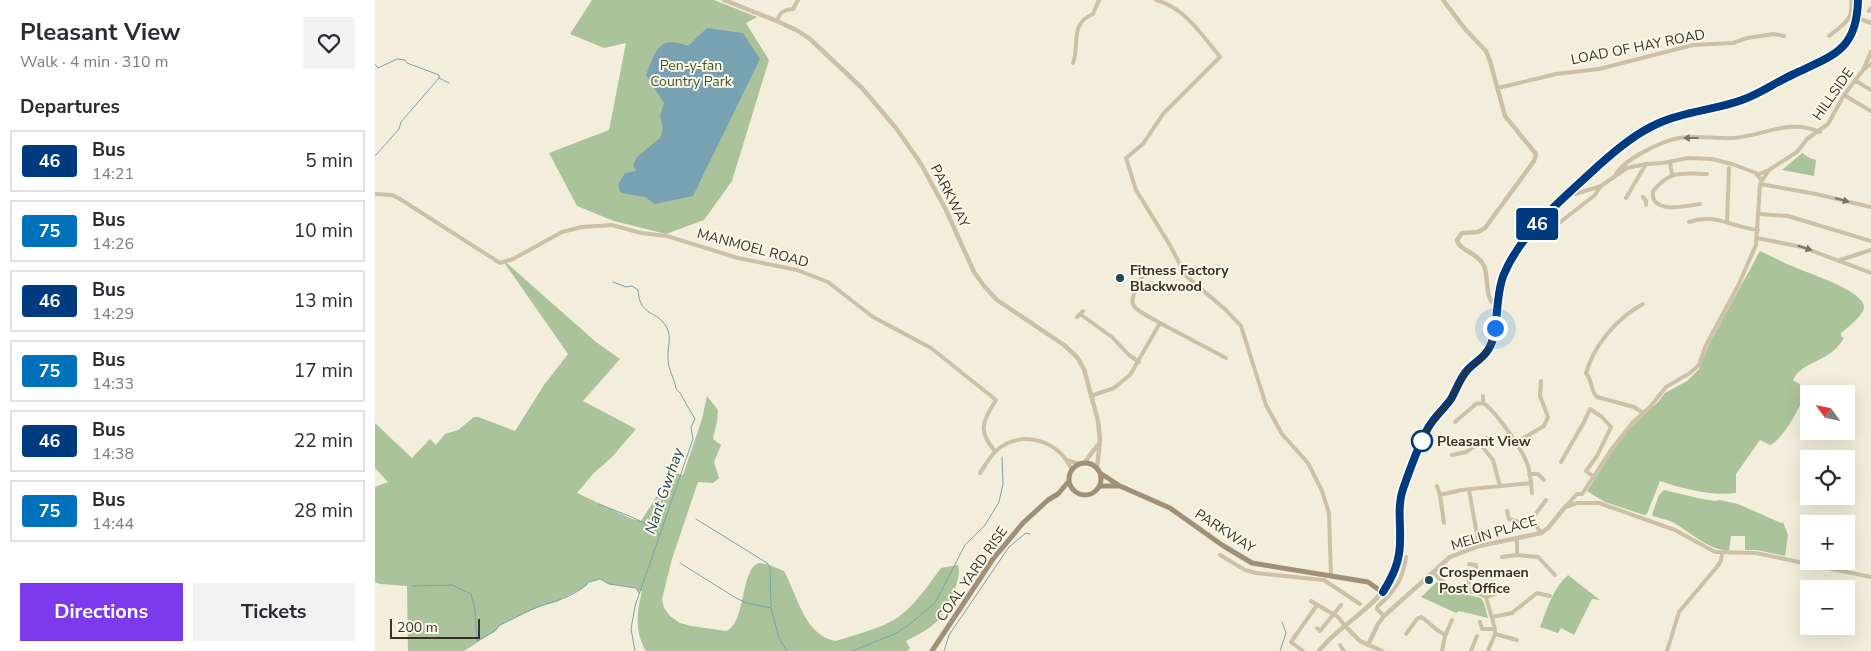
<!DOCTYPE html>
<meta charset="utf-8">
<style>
body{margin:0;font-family:"Nunito Sans",sans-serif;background:#f2f2f3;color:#2b2b33;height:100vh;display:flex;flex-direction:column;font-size:19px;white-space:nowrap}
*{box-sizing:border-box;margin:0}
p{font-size:16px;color:#7c7c81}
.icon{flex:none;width:28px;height:28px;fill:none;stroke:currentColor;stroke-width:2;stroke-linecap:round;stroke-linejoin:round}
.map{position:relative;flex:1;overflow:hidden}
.drawer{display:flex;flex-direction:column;background:#fff;width:375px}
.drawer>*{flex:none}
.badge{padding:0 10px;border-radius:4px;font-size:18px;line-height:32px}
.needle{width:32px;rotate:303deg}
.tools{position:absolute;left:1425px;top:385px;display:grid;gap:10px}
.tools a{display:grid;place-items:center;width:55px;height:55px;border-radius:0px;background:#fff;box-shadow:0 5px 20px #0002;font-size:25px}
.scale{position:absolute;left:15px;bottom:12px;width:90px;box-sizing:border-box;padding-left:5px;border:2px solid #383128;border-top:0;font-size:14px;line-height:18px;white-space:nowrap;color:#383128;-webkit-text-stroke:4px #fbf7e8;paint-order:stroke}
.you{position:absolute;width:25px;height:25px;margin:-12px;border:4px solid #fff;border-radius:50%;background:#1a73e8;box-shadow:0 0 0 8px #1a73e833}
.map>.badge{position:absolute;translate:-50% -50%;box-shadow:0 0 0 2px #fff}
h2{padding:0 20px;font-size:19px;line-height:45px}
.round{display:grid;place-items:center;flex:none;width:52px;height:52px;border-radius:0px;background:#f2f2f3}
.summary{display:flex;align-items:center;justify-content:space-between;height:85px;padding:0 20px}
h1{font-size:24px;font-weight:700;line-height:38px}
.cta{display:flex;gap:10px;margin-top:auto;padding:10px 20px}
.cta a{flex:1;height:58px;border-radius:0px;background:#7c3aed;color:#fff;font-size:20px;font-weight:700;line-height:58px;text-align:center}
.cta a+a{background:#f2f2f3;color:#2b2b33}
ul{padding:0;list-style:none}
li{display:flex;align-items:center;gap:15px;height:62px;margin:0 10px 8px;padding:0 10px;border:2px solid #e1e1e2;border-radius:0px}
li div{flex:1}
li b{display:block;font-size:19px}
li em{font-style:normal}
li .badge{min-width:55px;font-weight:700;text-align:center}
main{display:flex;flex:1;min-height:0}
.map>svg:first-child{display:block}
.green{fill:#abc39a}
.water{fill:#78a2b2}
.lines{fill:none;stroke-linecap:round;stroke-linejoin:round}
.stream{stroke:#78a2b2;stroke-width:1}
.minor{stroke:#ccc1a6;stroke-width:4}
.tertiary{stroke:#ccc1a6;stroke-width:4.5}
.secondary{stroke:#a09077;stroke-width:5}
.oneway{fill:#7b7261}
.line-casing{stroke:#fff;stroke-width:11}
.line{stroke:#003b80;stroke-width:8}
.walk{stroke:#383128;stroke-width:5;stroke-dasharray:0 9}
.poi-dot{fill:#1a485c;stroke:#fbf7e8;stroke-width:2}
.stop-dot{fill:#fff;stroke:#003b80;stroke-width:2.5}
.labels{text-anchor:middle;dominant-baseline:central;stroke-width:4;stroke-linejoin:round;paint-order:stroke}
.street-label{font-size:14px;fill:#383128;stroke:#fbf7e8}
.park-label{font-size:14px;fill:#3c582a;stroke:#fbf7e8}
.poi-label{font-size:14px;font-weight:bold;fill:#383128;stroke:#fbf7e8;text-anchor:start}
.stop-label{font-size:14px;font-weight:bold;fill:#383128;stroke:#fbf7e8;text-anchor:start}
.water-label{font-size:15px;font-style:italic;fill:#1a485c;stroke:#fbf7e8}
</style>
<main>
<section class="drawer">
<div class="summary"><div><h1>Pleasant View</h1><p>Walk · 4 min · 310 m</p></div><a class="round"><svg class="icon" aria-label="heart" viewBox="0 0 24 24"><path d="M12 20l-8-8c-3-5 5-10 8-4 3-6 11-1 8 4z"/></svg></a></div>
<h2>Departures</h2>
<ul>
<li><span class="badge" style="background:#003b80;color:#fff">46</span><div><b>Bus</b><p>14:21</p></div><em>5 min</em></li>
<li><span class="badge" style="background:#0072bc;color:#fff">75</span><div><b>Bus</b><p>14:26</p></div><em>10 min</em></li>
<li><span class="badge" style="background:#003b80;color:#fff">46</span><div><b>Bus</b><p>14:29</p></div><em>13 min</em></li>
<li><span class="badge" style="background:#0072bc;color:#fff">75</span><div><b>Bus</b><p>14:33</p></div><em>17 min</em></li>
<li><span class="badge" style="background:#003b80;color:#fff">46</span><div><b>Bus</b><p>14:38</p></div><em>22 min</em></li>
<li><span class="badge" style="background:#0072bc;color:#fff">75</span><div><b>Bus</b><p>14:44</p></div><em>28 min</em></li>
</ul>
<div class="cta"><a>Directions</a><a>Tickets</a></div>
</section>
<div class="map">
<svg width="1496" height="651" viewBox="0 0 1496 651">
<rect width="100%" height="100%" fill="#f3eedb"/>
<path class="green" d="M217,0H339L382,17L371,23L394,60L357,181L329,220L291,234L239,221L202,206L174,153L234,130L251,43L229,48L195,34Z
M1427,153L1435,158L1441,160L1439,176L1407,170Z
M1385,251C1398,257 1411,264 1424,269C1436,274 1490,292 1489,307C1489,315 1472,328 1466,333V336L1469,338C1465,345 1458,352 1451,356C1439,363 1424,367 1418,380L1433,389C1425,405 1411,437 1395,445L1385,440L1361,474V493C1337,496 1308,489 1285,481L1272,514L1269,515L1230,502L1212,491L1235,455L1256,427L1283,402L1290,393L1312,381L1324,369L1334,344Z
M126,258L221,342L245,359L208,401L261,429L238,456L218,474L202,493L257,519L266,521L297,472L308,475L327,419L332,396L343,410L342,422L338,439L346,445L339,462L344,478L338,483L323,482L297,559L287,599L289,608L295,616L305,623L316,626L351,631C372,624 365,563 386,563C393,564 402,568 409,571C422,594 430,637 461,641C479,635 512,627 526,615C542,602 554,584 566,568L583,565C588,578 572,608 564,619C556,629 542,635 531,641L535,648L532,651H271C259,631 262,612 267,591L265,590L264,593L261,588L234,584L225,579L214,582L211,586L181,602L168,605L125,625L120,631L89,651H33L32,586L5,584L0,582V487L13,482L0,468V423L37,458L55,439L61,445L70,434L83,430L99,417H103L140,431L169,385L193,354Z
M1289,490L1327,499L1340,501L1345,500L1363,504L1406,523L1408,522L1413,535L1410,556L1382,550H1370V536H1356L1354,551C1331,549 1316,532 1297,522C1291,519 1284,518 1278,516L1277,514L1284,495Z
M1193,575L1225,600L1217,599L1199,635L1186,628L1183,633L1165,627C1172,609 1178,588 1193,575Z
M1062,582L1073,590L1106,598L1109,603L1113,618L1084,611L1081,613L1046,597Z"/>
<path class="water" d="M332,28L368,33L385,59L318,196L280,204L270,197L246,193L243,185L250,173L261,171L258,165L262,157L285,138L288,129L285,116L289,103L271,75C281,50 284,35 313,46Z"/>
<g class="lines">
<path class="stream" d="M0,64L3,68L22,59L30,60L32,63L64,75V78L74,83
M0,156L24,129L26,122L64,78
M238,282L251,287L257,286L263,290C265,318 282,309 292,328C297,338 292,348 293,359C293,370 300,379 301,389L305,393L320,419L316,427L318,439L260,606L256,629L260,651
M224,504C237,510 279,523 284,535
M321,519L392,563L395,567L396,607
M305,563L361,598L372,603L396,608L404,638L412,651
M37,586L77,585L96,594L100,610L102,641L120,631L125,625C139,619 154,609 169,605C185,600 203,594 214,582L225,579L234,584L261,588L264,593
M477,651L522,633L536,623L560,603L590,545L610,525L624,502L628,484L627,457
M569,651L574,635L634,547L651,533L655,534
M905,651L911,633L907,622"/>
<path class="minor" d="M781,0C809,7 828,36 845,57L788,114L768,144L751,158L761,190L796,247L811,276L851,310L866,326L891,405L907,434L933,463L947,491L954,513L956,576
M1494,11L1496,8
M402,21C405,12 408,10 418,9L423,0
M1454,36C1467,25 1479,21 1476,0
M698,63C705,45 694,24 718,14L724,0
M1488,70L1496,64
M1481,81L1496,90
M1123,88L1181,74L1224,69L1318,45L1358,43L1372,38L1399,34L1409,36
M1469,95L1496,111
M1295,162L1297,175
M1382,175L1394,170
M1240,176C1247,160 1287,141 1304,138C1322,135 1341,139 1358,138C1390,136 1412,118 1445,132
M1385,184L1441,194L1496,207
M1196,191L1200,194L1226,186L1252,168L1271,164L1288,163L1313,158L1337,159L1357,164L1381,173L1387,181
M0,194L17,195L25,199L125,263L138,259L187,232L207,227L237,225L266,233L292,236L363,258L422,270L453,282L498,317L556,348L621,400C608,420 602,431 620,451
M1268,197L1271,201V205
M1251,198L1271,164
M1325,204C1311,206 1275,215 1278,191C1295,170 1308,173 1332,174
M1383,214L1413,216L1496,241
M1352,221L1354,168
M1314,222C1340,213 1357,227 1383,230
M1170,234L1220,195L1225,187
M1382,238L1427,247L1496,273
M1465,260L1496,250
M770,271C753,307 749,303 785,323
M705,314L737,337L754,355L764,362
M702,317L708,311
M716,396L739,388L755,375L785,323L851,358
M1108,396V403C1121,411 1149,452 1153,466C1156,475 1156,485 1157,493
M1268,413L1259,407L1222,397C1216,392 1218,382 1211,373C1219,345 1242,318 1268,304
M1080,422L1101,404L1108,403
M1140,443L1169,426L1173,417L1165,396L1166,381
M1105,444L1118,460L1125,486
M1077,455L1091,452L1112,438
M692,460L704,464
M1186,462L1209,422L1215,409L1227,417L1236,427L1222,456L1211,471L1219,477
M605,473C610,466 615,456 622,450C648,429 683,440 697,470
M1154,474H1163L1169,480
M1062,486L1065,495
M1094,490L1104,546
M1190,507L1202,494H1207L1236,450L1258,422L1275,407L1291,387L1315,373L1324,365L1331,345L1363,286L1381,245L1385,184L1394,170L1422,152L1432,139L1453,124L1469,95L1488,70L1496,52
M1190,507L1202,503H1224L1300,530L1340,552L1381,553L1496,577
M1132,511L1134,519L1144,522L1157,519L1166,533
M1157,519L1171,500
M1069,523L1065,495L1086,490L1156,483
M845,555L870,570L881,573L949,580L985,604
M1142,555V539
M1127,557L1142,555L1163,557L1180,575
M1094,564L1101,565V574L1094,576
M1058,572C1079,597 1089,585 1111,597L1120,629V634L1113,651
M1080,572L1094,576L1093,592
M1103,593L1106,584
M1111,597L1120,594L1124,586
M936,601L963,617L970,626
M1009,616L1002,609L1003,606C1020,591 1028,579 1031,557
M1117,617L1137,613L1162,593L1175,596
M1105,622L1107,629H1120
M942,628L945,631L966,605
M1031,634L1042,619L1046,617C1055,622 1059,630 1069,634L1070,636
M1120,634L1142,640
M965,645L969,651
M928,651L916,642L942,605
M1067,651L1070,636L1077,620
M1096,651L1102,636
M1292,651L1304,612L1341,568L1346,561L1347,553"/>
<path class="tertiary" d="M349,0L402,21L423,31L435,39L487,88L521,128L546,164L571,210L599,272L609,286L622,300L689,345L702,357L709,369L723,421L725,439L722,469
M1068,0L1090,29L1111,51L1115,61L1130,116L1161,154L1159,161L1110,228L1103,232L1087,233L1082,240C1083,250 1104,253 1109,266C1114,276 1109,300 1121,305
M1482,18L1496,23
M709,463L722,446
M970,626L985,641L1007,651
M993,645L1003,624L1009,616L1075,557L1104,546L1166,533L1173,528L1190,507
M944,651C961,628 989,615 1007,592"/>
<path class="secondary" d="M694 479a16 16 0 1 1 32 0a16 16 0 1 1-32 0Z
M725,473L745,486L795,508L847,545L877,563L993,582L1007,592C1018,577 1025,561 1025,542C1026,524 1022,507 1028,489C1035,469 1043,446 1053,428C1059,417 1069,409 1076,399C1081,390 1084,381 1090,373C1097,363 1110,359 1115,346C1125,323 1119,297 1129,274C1146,232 1187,199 1220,169C1239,152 1260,134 1284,123C1310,111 1340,110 1367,100C1386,93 1401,82 1419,74C1459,55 1482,50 1483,0
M725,486H744
M557,651L618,559L648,523L673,500L683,494L694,481"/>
</g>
<defs><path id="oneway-solid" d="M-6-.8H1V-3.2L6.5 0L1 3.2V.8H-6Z" transform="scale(1.25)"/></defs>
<g class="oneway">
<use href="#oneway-solid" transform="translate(1316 138) rotate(-180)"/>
<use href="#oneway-solid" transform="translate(1467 200) rotate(15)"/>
<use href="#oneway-solid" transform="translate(1430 248) rotate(18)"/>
</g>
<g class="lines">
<g class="line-casing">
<path id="line" d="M1008,592C1018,576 1025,561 1025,542C1026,524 1022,506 1028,489C1035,469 1043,446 1053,428C1059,417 1069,409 1076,399C1081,390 1084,381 1090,373C1096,364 1107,360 1113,350C1125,332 1119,297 1129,274C1147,231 1190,197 1223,166C1241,150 1261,133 1284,123C1310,111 1340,110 1367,100C1386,93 1401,82 1419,74C1459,55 1482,50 1483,0"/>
</g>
<use href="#line" class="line"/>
<path class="walk" d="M1047,441L1046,443L1054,427L1076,398L1092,370L1106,360L1114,348L1120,328"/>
</g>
<g class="poi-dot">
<circle cx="745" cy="278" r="5"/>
<circle cx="1054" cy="580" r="5"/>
</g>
<circle class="stop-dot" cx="1047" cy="441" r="10"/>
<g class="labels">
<g class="street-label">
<text transform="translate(1263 47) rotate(-11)">LOAD OF HAY ROAD</text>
<text transform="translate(1458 94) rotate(-55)">HILLSIDE</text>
<text transform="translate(575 196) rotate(63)">PARKWAY</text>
<text transform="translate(378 248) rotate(15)">MANMOEL ROAD</text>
<text transform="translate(850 531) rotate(33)">PARKWAY</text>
<text transform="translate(1119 533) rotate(-17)">MELIN PLACE</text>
<text transform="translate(597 574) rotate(-55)">COAL YARD RISE</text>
</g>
<g class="park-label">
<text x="316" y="65">Pen-y-fan<tspan x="316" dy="16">Country Park</tspan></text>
</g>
<g class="poi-label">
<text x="755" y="270">Fitness Factory<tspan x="755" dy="16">Blackwood</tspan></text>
<text x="1064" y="572">Crospenmaen<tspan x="1064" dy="16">Post Office</tspan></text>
</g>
<g class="stop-label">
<text x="1062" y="441">Pleasant View</text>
</g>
<g class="water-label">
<text transform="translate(289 491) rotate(-71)">Nant Gwrhay</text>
</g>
</g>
</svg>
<div class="tools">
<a><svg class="needle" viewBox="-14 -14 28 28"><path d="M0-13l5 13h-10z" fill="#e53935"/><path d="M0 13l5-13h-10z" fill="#7c7c81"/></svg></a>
<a><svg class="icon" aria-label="locate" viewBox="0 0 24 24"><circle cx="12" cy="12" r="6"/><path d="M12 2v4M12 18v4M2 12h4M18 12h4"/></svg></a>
<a>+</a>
<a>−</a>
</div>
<div class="scale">200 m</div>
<div class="you" style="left:1120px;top:328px"></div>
<b class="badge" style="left:1162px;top:224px;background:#003b80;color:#fff">46</b>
</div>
</main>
